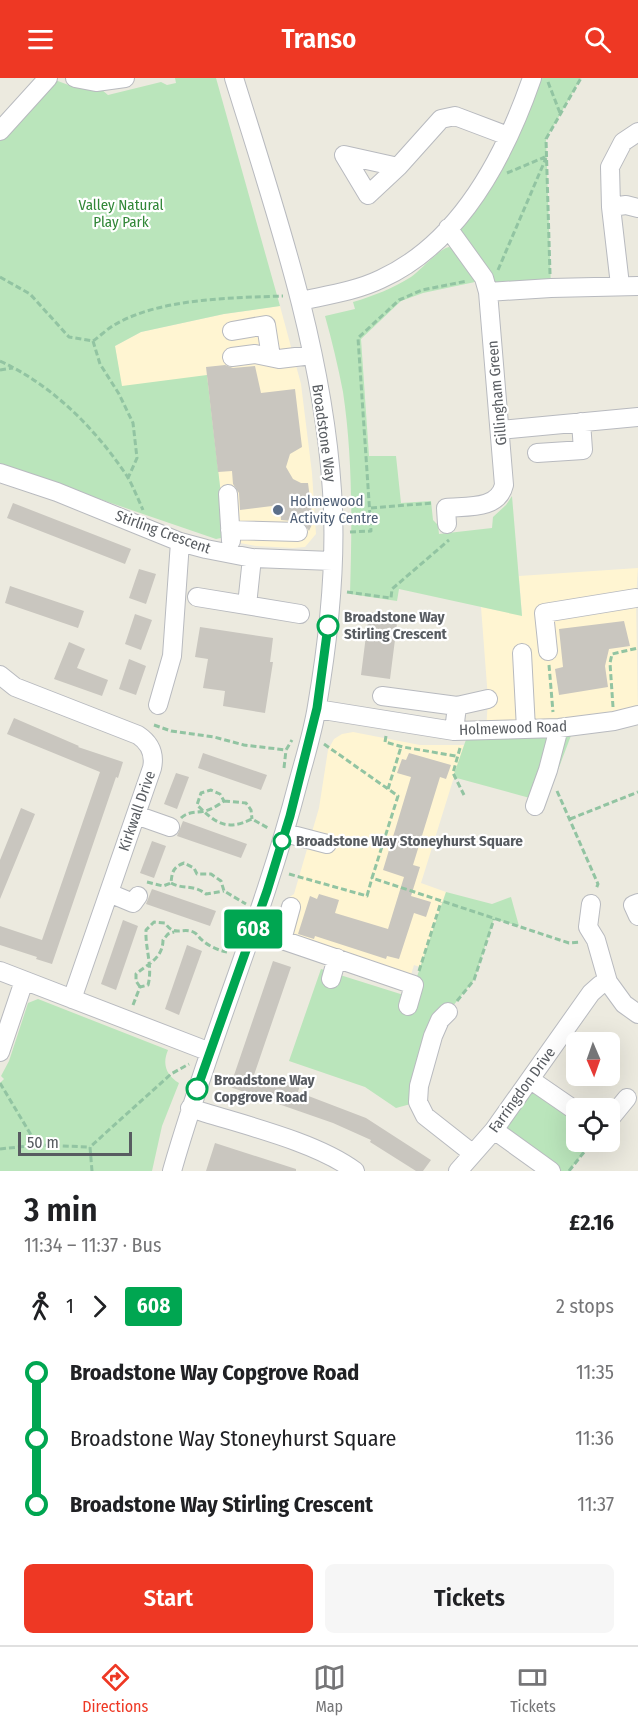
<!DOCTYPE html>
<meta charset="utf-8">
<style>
body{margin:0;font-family:"Fira Sans Condensed",sans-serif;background:#f6f6f6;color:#202124;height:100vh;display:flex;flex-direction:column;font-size:22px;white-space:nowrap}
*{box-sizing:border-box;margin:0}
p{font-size:20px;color:#757577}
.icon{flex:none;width:33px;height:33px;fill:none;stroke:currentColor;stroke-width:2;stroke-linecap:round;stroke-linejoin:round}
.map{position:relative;height:1093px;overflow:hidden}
.drawer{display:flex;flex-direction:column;background:#fff;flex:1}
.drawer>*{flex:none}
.badge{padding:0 12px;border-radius:4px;font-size:21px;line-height:39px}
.needle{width:39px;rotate:178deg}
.fabs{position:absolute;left:566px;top:954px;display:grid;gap:12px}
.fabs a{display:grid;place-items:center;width:54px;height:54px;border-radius:9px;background:#fff;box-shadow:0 6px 24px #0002;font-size:30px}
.scale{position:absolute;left:18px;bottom:15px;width:114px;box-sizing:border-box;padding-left:6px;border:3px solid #585c61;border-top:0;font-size:16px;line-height:21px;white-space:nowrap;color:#585c61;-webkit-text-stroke:4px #fff;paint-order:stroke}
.map>.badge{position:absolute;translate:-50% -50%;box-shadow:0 0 0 3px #fff}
.legs{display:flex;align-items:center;gap:9px;height:66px;padding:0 24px;font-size:20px}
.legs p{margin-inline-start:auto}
.headline{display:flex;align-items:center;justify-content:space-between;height:102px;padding:0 24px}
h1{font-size:33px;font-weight:600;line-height:45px}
.action{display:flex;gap:12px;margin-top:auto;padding:12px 24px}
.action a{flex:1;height:69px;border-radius:9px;background:#ee3824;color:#fff;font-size:24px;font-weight:600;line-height:69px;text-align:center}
.action a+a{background:#f6f6f6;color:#202124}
ul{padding:0 24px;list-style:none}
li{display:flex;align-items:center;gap:21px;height:66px;font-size:22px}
li i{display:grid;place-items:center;width:9px;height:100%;margin:0 8px;background:currentColor}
li i::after{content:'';width:15px;height:15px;margin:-8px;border:4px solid;border-radius:50%;background:#fff}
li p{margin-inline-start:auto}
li:first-child i{background:linear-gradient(#0000 50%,currentColor 0)}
li:last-child i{background:linear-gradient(currentColor 50%,#0000 0)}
header{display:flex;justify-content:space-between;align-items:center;height:78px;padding:0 24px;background:#ee3824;color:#fff;font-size:27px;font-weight:600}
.dock{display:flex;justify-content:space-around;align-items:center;height:84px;border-top:2px solid #e0e0e0;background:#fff;font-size:16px;color:#757577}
.dock a{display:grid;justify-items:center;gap:3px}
.dock .selected{color:#ee3824}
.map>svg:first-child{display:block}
.commercial{fill:#fff5d2}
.green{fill:#bae5bb}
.building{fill:#c9c6bf}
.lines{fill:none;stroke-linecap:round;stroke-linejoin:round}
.minor-casing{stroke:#b8babf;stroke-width:20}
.path{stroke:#92c4a2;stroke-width:3;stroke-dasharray:6 3;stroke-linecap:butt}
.minor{stroke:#fff;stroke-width:18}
.line-1-casing{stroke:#fff;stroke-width:14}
.line-1{stroke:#00a651;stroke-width:9}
.service-dot{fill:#5c6f8a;stroke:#fff;stroke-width:2}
.stop-1-dot{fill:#fff;stroke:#00a651;stroke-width:3}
.labels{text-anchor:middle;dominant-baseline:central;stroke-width:4.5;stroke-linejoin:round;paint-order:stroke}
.park-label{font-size:15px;fill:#328738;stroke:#fff}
.street-label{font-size:15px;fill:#585c61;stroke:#fff}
.service-label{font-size:15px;fill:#4e5e75;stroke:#fff;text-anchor:start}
.stop-label{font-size:15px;font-weight:bold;fill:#585c61;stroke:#fff;text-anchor:start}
</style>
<header><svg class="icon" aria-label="menu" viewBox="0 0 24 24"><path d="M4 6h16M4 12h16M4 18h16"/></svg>Transo<svg class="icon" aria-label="search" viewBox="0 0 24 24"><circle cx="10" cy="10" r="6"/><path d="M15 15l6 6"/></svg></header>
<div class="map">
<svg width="638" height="1093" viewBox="0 0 638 1093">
<rect width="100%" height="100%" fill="#eceadf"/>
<path class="commercial" d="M280,228L301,306L312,395L316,456L305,469L293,470L256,468L240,465L226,459L218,394L121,308L115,268L141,254L224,236Z
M638,490L636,520L638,637L486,653L488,621L481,529L522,537L519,498Z
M353,654L420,667H464L421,805L446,814L420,889L414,887L411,897L274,854L283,829L288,820L294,816L319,730L328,672L334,661L342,656Z"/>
<path class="green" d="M175,0H216L280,228L224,236L141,254L115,268L122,308L207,297L226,459L216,461L0,387V63L55,2L74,9L96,7L108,17L161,4L167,7L176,5Z
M532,0H581L546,61L551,210L488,214L448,150L485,104Z
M449,169L453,171L472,195L475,204L423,215L401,223L361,261L369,378H396L401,425L431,423L433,442L438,447L439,456L492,450L493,439L506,427L512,418L522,538L399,511L397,523L350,516C352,448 353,381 343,314C338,288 332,263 325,238L355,231L353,224C374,218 393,210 411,199C421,192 439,171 449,169Z
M575,647L544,729L537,722L453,699L469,653Z
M446,814L492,826L511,819L519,848L494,841L474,902L448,934L418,1024L396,1030L365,1009L289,983L321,891L410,919Z
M38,921L168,972C162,986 166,997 179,1005L162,1048L152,1093H0V1005L4,1001L1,998L9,983L28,925Z
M531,1002L576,1033V1064H592L569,1093H551L494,1052Z"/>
<path class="building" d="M225,287L233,290L255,288L261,315L295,311L302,369L290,376L286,389L293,401L301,405H308L313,444L309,453L303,444L281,442L280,427L240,432L239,415L233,406L232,393L218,394L206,289Z
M13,425L131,471L125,486L7,440Z
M139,491L156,496L146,526L129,520Z
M10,508L84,533L78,550L5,525Z
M369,534L398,538L390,601L361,597Z
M135,536L152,542L141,572L125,566Z
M624,543L630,568L609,571L605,588L608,609L559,617L555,591L563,589L559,551Z
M200,549L273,560L270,584H273L265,635L223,628L225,613L203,610L208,581L195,579Z
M69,564L85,571L77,590L108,602L102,618L54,601Z
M129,581L146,588L136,617L119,611Z
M14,640L79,668L78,669L123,684L118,700L116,699L52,886L36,881L37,879L0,867V848L42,862L100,694L7,656Z
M203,675L267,697L261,712L198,690Z
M409,675L451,687L446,701L440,699L413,787L420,789L411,818L431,824L426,839L414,835L399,881L387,878L386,881L315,858L314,861L298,856L310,818L317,821L319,816L339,822L335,835L388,851L404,799L383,792L411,699L397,695L402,681L406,682Z
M176,695L189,699L177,731L164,726Z
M21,730L35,736L0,821V782Z
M183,743L247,766L241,780L177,758Z
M152,763L166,768L154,800L140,795Z
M152,811L216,833L210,848L146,826Z
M123,842L138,848L116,912L101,906Z
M187,867L202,873L179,937L165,931Z
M273,883L291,889L254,997L284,1007L285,1002L300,1007L298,1014L366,1040L431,1082L423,1093H416L370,1064L371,1062L333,1045L230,1009Z
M215,1065L296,1091V1093H206Z"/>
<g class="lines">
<g class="minor-casing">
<path id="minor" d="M75,0L96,4L125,0
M0,53L48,0
M398,89L344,77L368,117L398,89L441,41L455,38L508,58
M611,129L626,127L638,130
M620,207L611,129L610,89L623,64L638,54
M488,214L551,210L638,208
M301,223C328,217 356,213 381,201C460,165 505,78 532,0
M232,253L266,247L271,279
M232,279L255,276L279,281L312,277
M500,352L638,339
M537,375L583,372L581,344
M0,395L57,414L180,464L206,471L252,480L332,483
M228,416L231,463
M447,446L446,430C467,428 498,432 504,407L488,214L484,200L448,150
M230,452L298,454
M197,519L300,536
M247,527L252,480
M548,573L544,535L636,520
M522,575L526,651
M0,597L15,609L138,657C150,665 155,676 152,690L72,921
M382,618L457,628L454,653
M158,627L172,578L180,464
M457,628L488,621
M317,631L454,653L559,650L614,643L638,637
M535,728L548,692L559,650
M136,737L170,749
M285,755L327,766
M109,815L133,825L138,818
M638,825L633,827L638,838
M591,826L588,849L596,862L608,904L624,926L638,936
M253,852L414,907L408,928
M282,862L291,829
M0,893L210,974
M331,901L337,880
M448,934L440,942L433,958L419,1008L418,1024L425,1038L472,1075
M0,974L24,903
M531,1002L576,1033
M190,1030C239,1046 315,1063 355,1093
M609,1042L627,1020
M494,1052L551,1093
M172,1093C209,962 264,837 298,705C305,679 313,654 317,628C329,558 337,484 332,413C323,271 276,135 234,0
M458,1093L494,1052L591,915L600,907L608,904"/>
</g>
<path class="path" d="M548,4L560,35
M507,95L545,79
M498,192L546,80
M550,196L546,61L581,0
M0,199L30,216L69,259L93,263C99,259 105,253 111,249C156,220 231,220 283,218
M93,263L100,286L119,316L133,345L137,380L128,400
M0,283C52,307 95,350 127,398C133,408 138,421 143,432
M0,292L13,290
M371,430L433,425
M350,454L371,453L358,260L399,222L422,212L467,203
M347,514L391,520L392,511L449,462
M549,587L553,634
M613,629L610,585L612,576L638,570
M154,647L171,653L214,659L244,667L286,672L292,662
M386,658L385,664L403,669L456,678
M324,666L398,718L372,800L569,865L580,864
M460,670L453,695L464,717
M284,690L286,672
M388,711L401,669
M557,713L598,806L596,811
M224,723L246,725L251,732L252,741
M181,740C188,733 197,735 205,733C212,731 219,727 224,723L220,716L211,712L201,715L197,727C217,746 226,753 252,741L268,750V751
M570,741L638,714
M289,796L367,818L372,800
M147,804L163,808L171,805C172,794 173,789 184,785L194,790L197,796H211L221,803L224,813L246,826
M171,805C184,812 193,806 206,816L224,813
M419,893L441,824
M140,909L136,903V896C148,886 163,880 163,862L168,856L174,854
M457,923L474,902L494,841
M133,927L140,909L148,907C153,889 145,870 146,852L154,844L165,845C175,860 183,848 195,855C198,857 199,860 202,862C208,868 220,873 227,874
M0,1005L37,1067
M0,1071L37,1067L90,1069
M92,1093L90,1069L171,996L189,986
M569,1093L592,1064"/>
<use href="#minor" class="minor"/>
</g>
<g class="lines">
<g class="line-1-casing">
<path id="line-1" d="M197,1011L267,813L290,738L317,630L328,548"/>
</g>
<use href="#line-1" class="line-1"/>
</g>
<circle class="service-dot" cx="278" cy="432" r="6"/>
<g class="stop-1-dot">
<circle cx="328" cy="548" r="10"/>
<circle cx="282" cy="763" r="8"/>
<circle cx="197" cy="1011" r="10"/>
</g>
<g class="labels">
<g class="park-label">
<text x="121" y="127">Valley Natural<tspan x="121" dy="17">Play Park</tspan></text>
</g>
<g class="street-label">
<text transform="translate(497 315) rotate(-95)">Gillingham Green</text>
<text transform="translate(324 355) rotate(82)">Broadstone Way</text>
<text transform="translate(163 454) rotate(20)">Stirling Crescent</text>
<text transform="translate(513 650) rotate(-2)">Holmewood Road</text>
<text transform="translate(137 733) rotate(-71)">Kirkwall Drive</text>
<text transform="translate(522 1012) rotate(-54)">Farringdon Drive</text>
</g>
<g class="service-label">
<text x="290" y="423">Holmewood<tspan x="290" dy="17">Activity Centre</tspan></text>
</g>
<g class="stop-label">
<text x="344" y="539">Broadstone Way<tspan x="344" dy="17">Stirling Crescent</tspan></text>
<text x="296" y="763">Broadstone Way Stoneyhurst Square</text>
<text x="214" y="1002">Broadstone Way<tspan x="214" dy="17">Copgrove Road</tspan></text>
</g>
</g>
</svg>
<div class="fabs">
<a><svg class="needle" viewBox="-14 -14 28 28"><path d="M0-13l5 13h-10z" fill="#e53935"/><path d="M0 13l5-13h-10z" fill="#757577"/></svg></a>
<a><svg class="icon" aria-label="locate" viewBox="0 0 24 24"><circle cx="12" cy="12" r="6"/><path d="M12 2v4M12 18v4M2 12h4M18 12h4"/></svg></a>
</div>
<div class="scale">50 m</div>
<b class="badge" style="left:253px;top:851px;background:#00a651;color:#fff">608</b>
</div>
<section class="drawer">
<div class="headline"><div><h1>3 min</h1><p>11:34 – 11:37 · Bus</p></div><b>£2.16</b></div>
<div class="legs"><svg class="icon" aria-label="walk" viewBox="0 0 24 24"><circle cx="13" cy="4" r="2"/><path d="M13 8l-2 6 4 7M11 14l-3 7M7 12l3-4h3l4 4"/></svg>1<svg class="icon" aria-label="forward" viewBox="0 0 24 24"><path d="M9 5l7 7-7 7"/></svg><b class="badge" style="background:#00a651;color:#fff">608</b><p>2 stops</p></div>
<ul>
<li><i style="color:#00a651"></i><b>Broadstone Way Copgrove Road</b><p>11:35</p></li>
<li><i style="color:#00a651"></i><span>Broadstone Way Stoneyhurst Square</span><p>11:36</p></li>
<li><i style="color:#00a651"></i><b>Broadstone Way Stirling Crescent</b><p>11:37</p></li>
</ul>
<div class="action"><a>Start</a><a>Tickets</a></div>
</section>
<nav class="dock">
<a class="selected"><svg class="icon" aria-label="directions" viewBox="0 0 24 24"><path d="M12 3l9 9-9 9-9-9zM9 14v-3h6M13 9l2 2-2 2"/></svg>Directions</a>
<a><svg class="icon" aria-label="map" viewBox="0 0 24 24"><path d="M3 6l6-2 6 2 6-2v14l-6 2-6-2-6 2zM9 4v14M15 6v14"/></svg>Map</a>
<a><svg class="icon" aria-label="tickets" viewBox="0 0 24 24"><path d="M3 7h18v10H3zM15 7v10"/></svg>Tickets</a>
</nav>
